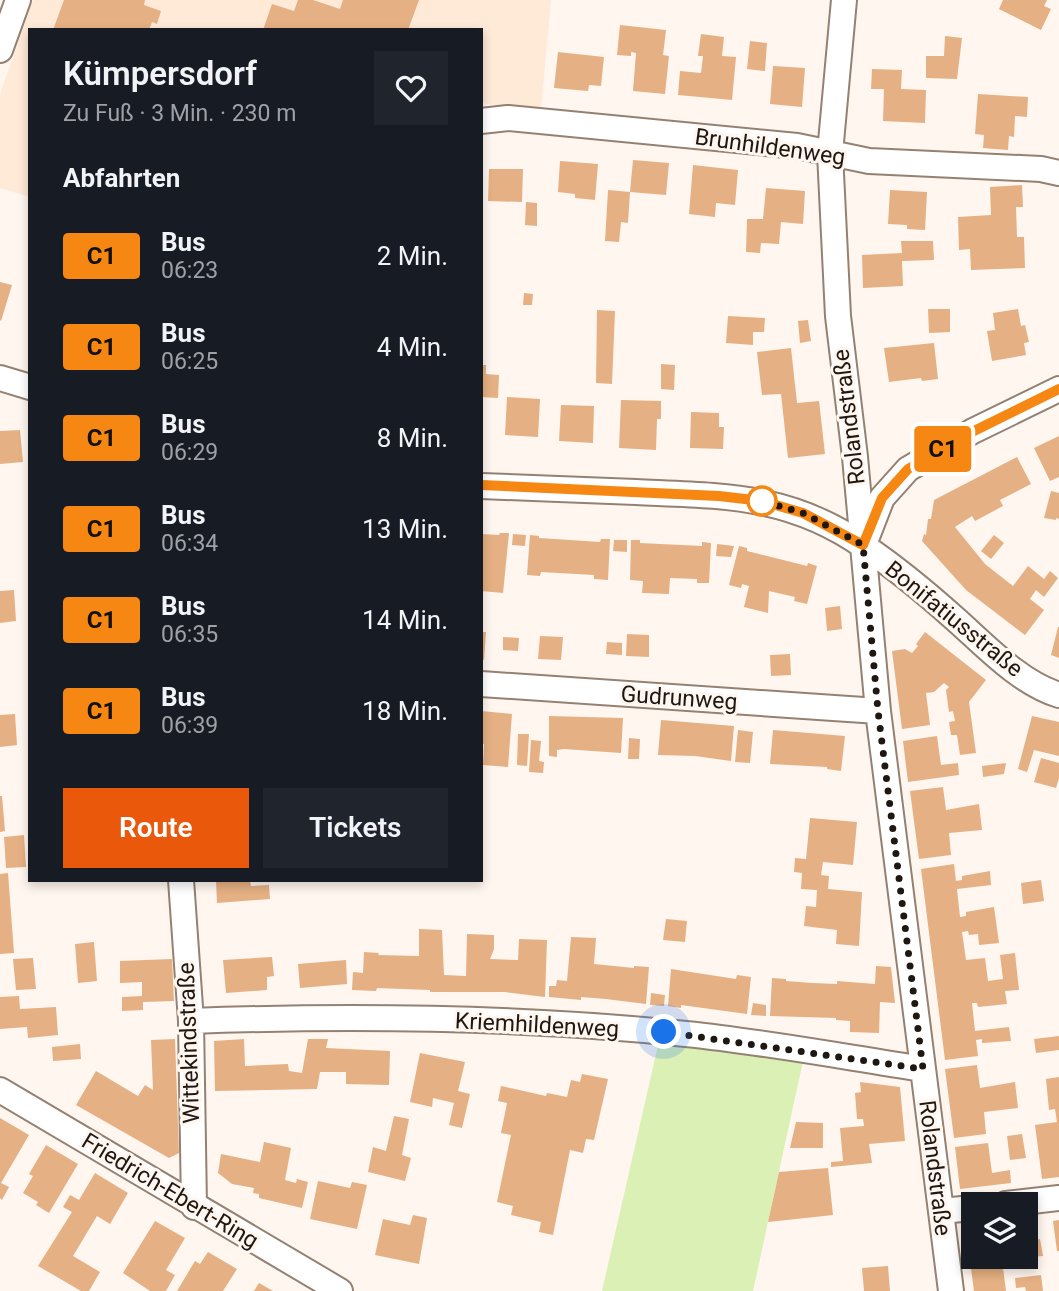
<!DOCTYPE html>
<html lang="de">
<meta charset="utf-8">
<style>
body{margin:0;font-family:Roboto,sans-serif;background:#20242c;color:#f1f3f6;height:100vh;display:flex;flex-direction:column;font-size:26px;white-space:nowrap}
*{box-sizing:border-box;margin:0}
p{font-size:23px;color:#9ea1a6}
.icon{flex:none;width:38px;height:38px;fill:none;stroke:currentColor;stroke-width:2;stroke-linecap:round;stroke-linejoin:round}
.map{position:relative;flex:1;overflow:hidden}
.panel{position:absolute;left:28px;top:28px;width:455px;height:854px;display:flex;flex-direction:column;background:#171b24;border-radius:0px;box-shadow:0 4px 10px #0003}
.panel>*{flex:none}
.badge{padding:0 14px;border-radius:5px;font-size:24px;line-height:46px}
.controls{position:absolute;left:961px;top:1192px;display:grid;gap:14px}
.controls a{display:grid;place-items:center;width:77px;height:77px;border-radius:0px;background:#171b24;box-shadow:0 4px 10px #0003;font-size:35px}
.you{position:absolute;width:35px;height:35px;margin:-18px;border:5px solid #fff;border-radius:50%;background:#1a73e8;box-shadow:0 0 0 10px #1a73e833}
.map>.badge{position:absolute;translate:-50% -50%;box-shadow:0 0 0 4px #fff}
h2{padding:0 35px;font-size:26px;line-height:63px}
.round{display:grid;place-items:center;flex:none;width:74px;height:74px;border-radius:0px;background:#20242c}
.summary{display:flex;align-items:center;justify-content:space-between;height:119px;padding:0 35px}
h1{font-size:33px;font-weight:600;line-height:52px}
.primary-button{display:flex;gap:14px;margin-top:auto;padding:14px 35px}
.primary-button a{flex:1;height:80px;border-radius:0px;background:#ea580c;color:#fff;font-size:28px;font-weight:600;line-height:80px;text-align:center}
.primary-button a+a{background:#20242c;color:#f1f3f6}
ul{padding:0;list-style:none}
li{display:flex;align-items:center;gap:21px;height:91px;padding:0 35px}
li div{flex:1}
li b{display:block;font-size:26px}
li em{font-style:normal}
li .badge{min-width:77px;font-weight:700;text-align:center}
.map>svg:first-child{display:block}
.built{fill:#ffe9d7}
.green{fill:#daf0b4}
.building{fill:#e5b083}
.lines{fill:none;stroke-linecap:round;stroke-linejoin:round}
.minor-casing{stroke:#948172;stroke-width:28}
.minor{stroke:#fff;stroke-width:24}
.line-casing{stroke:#fff;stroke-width:16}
.line{stroke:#f68712;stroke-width:10}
.walk{stroke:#1f1812;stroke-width:7;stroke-dasharray:0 12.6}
.stop-dot{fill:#fff;stroke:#f68712;stroke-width:3.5}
.labels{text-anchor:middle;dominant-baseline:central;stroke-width:6;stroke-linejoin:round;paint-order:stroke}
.street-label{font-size:23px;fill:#1f1812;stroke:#fff6ef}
</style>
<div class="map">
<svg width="1059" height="1291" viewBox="0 0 1059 1291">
<rect width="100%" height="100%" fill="#fff6ef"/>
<path class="built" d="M33,0H551L541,109L486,104L481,102V30H30V197L0,188V94Z"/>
<path class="green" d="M659,1041L803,1061L753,1291H602Z"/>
<path class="building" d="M64,0H145L144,5L161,11L157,24L152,22L149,30H53Z
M298,0H313L340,9L343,0H419L408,30H263L272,4L294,11Z
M1003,0H1047L1044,6L1051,9L1041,30L999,9Z
M620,25L666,30L663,55L669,56L665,94L633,91L636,53L631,52V56L617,55Z
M701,34L724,37L722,56L736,57L732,100L678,95L680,71L701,73L703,56H698Z
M945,36L962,38L957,79L926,78V56H944Z
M750,41L767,43L765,71L747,69Z
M558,52L604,57L601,86L589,85L588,91L554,88Z
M773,66L805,68L802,107L770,104Z
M872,69L902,70L901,89L926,90L925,123L883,121L884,89H871Z
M978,94L1028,97L1027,117L1015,116L1014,137L1009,136L1008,150L983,148L984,135L975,134Z
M633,160L669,163L666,195L630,192Z
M560,161L598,164L595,200L575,198V194L558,192Z
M693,165L738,170L735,205L716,203L715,217L689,214Z
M489,169H523L522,202L488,201Z
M1022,185L1023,207H1016L1017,237H1024L1025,268L971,270L970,249L959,250L958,217L991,215L990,187Z
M766,188L805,191L803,224L781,222L779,244L761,243L760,253L746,252L747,219H763Z
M608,190L630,192L628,223L621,222L619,242L605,241Z
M890,190L927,192L925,230L907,229V225L888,224Z
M526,202L537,203V226L525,225Z
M901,241H933L934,260L902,261L903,286L863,288L862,255L902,253Z
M0,282L12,285L1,321L0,320Z
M524,293L533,294L532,305H523Z
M928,309H950V332L929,333Z
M1018,309L1021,326L1025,325L1029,342L1024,343L1026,355L992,361L987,331L995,330L993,313Z
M597,310L615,311L612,384L596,383Z
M728,316L765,318L764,332H753V345L726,343Z
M808,320L811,341L800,343L798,321Z
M934,343L938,379L922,381L921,378L889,382L884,348Z
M791,348L797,403L819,401L825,454L788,458L781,394L762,395L757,352Z
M661,364L675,365L674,390L661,389Z
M481,365H486V374L499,375L498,398L481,397Z
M507,397L540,399L538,437L505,435Z
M621,400L661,401V419H657L656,450L619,448Z
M561,405L594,406L593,443L559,441Z
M691,412L719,413V427H724L723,449L690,448Z
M20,430L23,462L0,464V431Z
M1059,436V477L1050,481L1034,448Z
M1017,457L1031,484L1000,500L1003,506L975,521L972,516L955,527L985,564L1013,586L1028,566L1044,579L1050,571L1058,578L1044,597L1036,590L1030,599L1044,610L1025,635L966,590L922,541L924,534L926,535L928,519H931L934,500Z
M1051,491L1059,493V519L1056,518V520L1044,518Z
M500,533H509L503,593L481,591V534L499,535Z
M513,534L526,535L525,546L512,545Z
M530,535L539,536V538L570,540L600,542L601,539H610L608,580L594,579V575L541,572L540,576L527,575Z
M994,535L1004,543L991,559L981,551Z
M614,540H627V552L613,551Z
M631,540H640V543L702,546V542L711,543L709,583H697V579L670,578L669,594L642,593L643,581L630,580Z
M717,544L734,546L731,557L716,556Z
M739,546L747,548V551L807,566L808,563L817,566L807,604L794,601L795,597L769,591L768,613L744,607L749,586L742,584L741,588L729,585Z
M14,590L16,621L0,623V591Z
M840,606L842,629L827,631L825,608Z
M1058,627H1059V658L1051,655Z
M481,632H486L484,660L481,659Z
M925,632L986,680L969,702L976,753L960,755L957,735H951L949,722L955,721L953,711L949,712L946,690L949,687L944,683L934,692L926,693L930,725L902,729L892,651L905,649L912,653L918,646L916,644Z
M627,634L649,635V657L626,656Z
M540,636L563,637L561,660L538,659Z
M503,637L519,638L518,651L503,650Z
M607,642L622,643V655L606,654Z
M790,654L791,675L771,676L770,655Z
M481,711L512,714L508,767L483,765L484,744H481Z
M15,714L17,745L0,747V715Z
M549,716L623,718L621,753L564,749L557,750V757L549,756Z
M1032,716L1059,722V756L1034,750L1027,772L1018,769Z
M661,720L734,726L731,761L695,756L658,755Z
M738,730L753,732L750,763L735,762Z
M773,730L845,736L841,771L827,769V767L770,764Z
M518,734H529L527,766L517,765Z
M937,736L941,765L958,763L959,775L908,782L903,741Z
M629,738L640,739L639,759H628Z
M531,740L541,741L539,761L544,762L543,773L529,772Z
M1041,758L1059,763V778L1056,788L1034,782Z
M1006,763L1004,774L983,777L982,766Z
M943,787L946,810L979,804L982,830L949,833L951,855L919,859L910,791Z
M0,796H2L5,831L0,832Z
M810,818L857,822L853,865L823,862L821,875L829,876L828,889L862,892L859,946L836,944L837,930L804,926L806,906L816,907L817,890L801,889L802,873L794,872L795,858L806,859Z
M24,835L26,867L6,868L4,837Z
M954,864L956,881L962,880V876L990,871L991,885L957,889L960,917L966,916V912L994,907L999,943L979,945L978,934L969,935L968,931L962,932L966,960L985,958L988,981L1003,979L1000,955L1015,953L1019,990L1005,991L1007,1004L978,1007L977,1003H972L975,1031L1009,1027L1011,1041L982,1043V1039L976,1040L978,1056L945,1060L921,869Z
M8,873L14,953L0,954V874Z
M216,880H250L251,886L269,885L270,899L217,903Z
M1041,880L1044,901L1023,904L1021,883Z
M666,919L687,921L685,942L663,940Z
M419,929L442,930L444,975L466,976L467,934L494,935V949L490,959L518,960L519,939L547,940L545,997L505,992H430V990L377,988L376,991L352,990L353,972L363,973L364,952L379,953L378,955L419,956Z
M571,937L596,938L594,964L634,968V966L649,967L646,1004L606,999L581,997V1000L549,997V986H556L557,980L567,981Z
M94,942L97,981L78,983L75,944Z
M272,957L274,976L267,977V990L226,993L223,960Z
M33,958L36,989L16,990L13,959Z
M172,959L174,1001L143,1002V1010L122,1011V997L142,996V982L120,983V961Z
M346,960L347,984L300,988L298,964Z
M876,966L891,967L895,1003L880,1002L879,1033L850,1032V1021L836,1020V1018L770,1016L772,978L786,979V981L812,983L837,984V981L875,984Z
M671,969L736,979L737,975L751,977L747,1014L681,1005V1008L668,1006Z
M651,993L665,995L664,1006L650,1005Z
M19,996L20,1009L56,1007L58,1035L28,1038L27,1027L0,1029V997Z
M753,1003L766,1005V1016L751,1015Z
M1059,1036V1050L1036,1053L1034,1039Z
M175,1039L179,1153L169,1158L76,1105L96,1071L138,1096L145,1085L153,1090L151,1040Z
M244,1039L245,1066L288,1064L289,1071L302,1073L308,1039H328L326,1048L390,1051L389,1085L346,1084V1072H320L317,1089L215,1091L214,1041Z
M80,1044L81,1059L53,1061L52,1047Z
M420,1053L465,1062L458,1091L470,1094L462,1128L449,1125L454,1103L433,1098L432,1107L410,1102Z
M977,1065L980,1088L1015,1082L1018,1108L984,1112L986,1134L954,1138L945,1069Z
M582,1074L608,1079L594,1140L586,1139L583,1153L570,1150L553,1235L539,1232L541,1222L511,1215L513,1206L497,1202L511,1135L501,1133L507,1103L498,1101L501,1086L546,1096L547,1093L567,1097L571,1080L580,1082Z
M1059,1077V1177L1042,1179L1035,1125L1057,1122L1055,1109L1049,1110L1046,1079Z
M860,1082L900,1087L905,1141L869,1144L872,1163L831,1167V1162L843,1161L840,1128L864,1126L863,1119H857L855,1093L861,1092Z
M394,1116L409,1119L402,1155L411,1158L405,1181L368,1172L373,1147L386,1151Z
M0,1118L29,1135L1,1183L9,1187L2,1200L0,1198Z
M796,1122L823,1123V1148H790Z
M1022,1134L1026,1158L1010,1160L1007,1136Z
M264,1142L291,1148L285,1180L296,1183L297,1179L308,1182L302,1208L259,1198V1194L253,1193L254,1188L232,1184L218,1173L221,1154L260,1162Z
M988,1143L992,1173L1010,1170L1011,1183L960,1189L955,1147Z
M46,1145L78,1164L49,1213L36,1205L38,1202L23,1193L33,1176L29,1174Z
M828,1168L833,1215L768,1222L779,1172Z
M95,1173L128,1193L110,1224L97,1216L73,1256L100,1272L89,1291H81L38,1266L72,1212L63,1207L70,1195L79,1200Z
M318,1181L350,1188L352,1182L367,1185L357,1229L310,1219Z
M413,1215L427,1218L419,1264L375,1255L383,1219L410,1225Z
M1059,1220V1251H1057L1053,1221Z
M155,1221L185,1238L166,1270L175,1275L166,1291H150L123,1273Z
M1033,1224L1035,1240L1040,1239L1043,1256L1026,1257V1225Z
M973,1232V1256H1019L1002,1260L1006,1291H974L968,1246V1233Z
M208,1252L237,1269L223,1291H177L195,1261L200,1264Z
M888,1266L890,1291H864L862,1268Z
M1041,1275L1043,1291H1026L1025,1287L1016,1288L1015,1278Z
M259,1283L273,1291H254Z"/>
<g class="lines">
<g class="minor-casing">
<path id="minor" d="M844,0L830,153L838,316L855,457L878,711L951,1291
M0,50L18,0
M481,121L508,118L797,146L869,161L1041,169L1059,173
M0,378L30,387
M481,486C533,488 584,490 636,492C723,496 790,494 865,547C896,568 925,592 953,617C985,645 1018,682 1059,695
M865,542L882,498L908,469L973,431L1059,389
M481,684L878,711
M181,880L191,1021L194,1207
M191,1021C356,1015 522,1017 686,1034C765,1042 844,1057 923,1069
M0,1090L340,1291
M1006,1204L1059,1198
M941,1211L973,1208"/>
</g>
<use href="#minor" class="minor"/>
</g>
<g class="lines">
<g class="line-casing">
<path id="line" d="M481,485L719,496L762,501L803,513L863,545L882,498L908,469L974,431L1059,389"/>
</g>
<use href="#line" class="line"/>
<path class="walk" d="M664,1032L923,1069L878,711L863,545L803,513L762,501"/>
</g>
<circle class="stop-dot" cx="762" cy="501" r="14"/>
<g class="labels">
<g class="street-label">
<text transform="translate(770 147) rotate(8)">Brunhildenweg</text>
<text transform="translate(849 417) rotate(-97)">Rolandstraße</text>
<text transform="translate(954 619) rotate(39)">Bonifatiusstraße</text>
<text transform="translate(679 698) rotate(4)">Gudrunweg</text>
<text transform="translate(537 1025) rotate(3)">Kriemhildenweg</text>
<text transform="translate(189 1043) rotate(-92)">Wittekindstraße</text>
<text transform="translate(935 1168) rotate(83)">Rolandstraße</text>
<text transform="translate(170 1191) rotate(31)">Friedrich-Ebert-Ring</text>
</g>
</g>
</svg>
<div class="controls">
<a><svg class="icon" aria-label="layers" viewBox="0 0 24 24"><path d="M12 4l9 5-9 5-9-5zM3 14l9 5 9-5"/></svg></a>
</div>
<div class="you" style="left:664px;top:1032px"></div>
<b class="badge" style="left:943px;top:449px;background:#f68712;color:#111">C1</b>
<section class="panel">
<div class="summary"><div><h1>Kümpersdorf</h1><p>Zu Fuß · 3 Min. · 230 m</p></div><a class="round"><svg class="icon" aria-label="heart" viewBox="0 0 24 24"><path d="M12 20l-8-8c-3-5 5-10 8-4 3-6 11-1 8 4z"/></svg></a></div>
<h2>Abfahrten</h2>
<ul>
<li><span class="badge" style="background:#f68712;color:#111">C1</span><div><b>Bus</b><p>06:23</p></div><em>2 Min.</em></li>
<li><span class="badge" style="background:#f68712;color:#111">C1</span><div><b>Bus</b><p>06:25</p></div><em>4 Min.</em></li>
<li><span class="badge" style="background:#f68712;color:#111">C1</span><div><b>Bus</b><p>06:29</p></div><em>8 Min.</em></li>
<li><span class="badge" style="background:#f68712;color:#111">C1</span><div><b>Bus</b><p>06:34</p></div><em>13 Min.</em></li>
<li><span class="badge" style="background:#f68712;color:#111">C1</span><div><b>Bus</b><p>06:35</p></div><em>14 Min.</em></li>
<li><span class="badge" style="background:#f68712;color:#111">C1</span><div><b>Bus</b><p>06:39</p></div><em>18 Min.</em></li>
</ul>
<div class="primary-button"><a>Route</a><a>Tickets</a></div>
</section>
</div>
